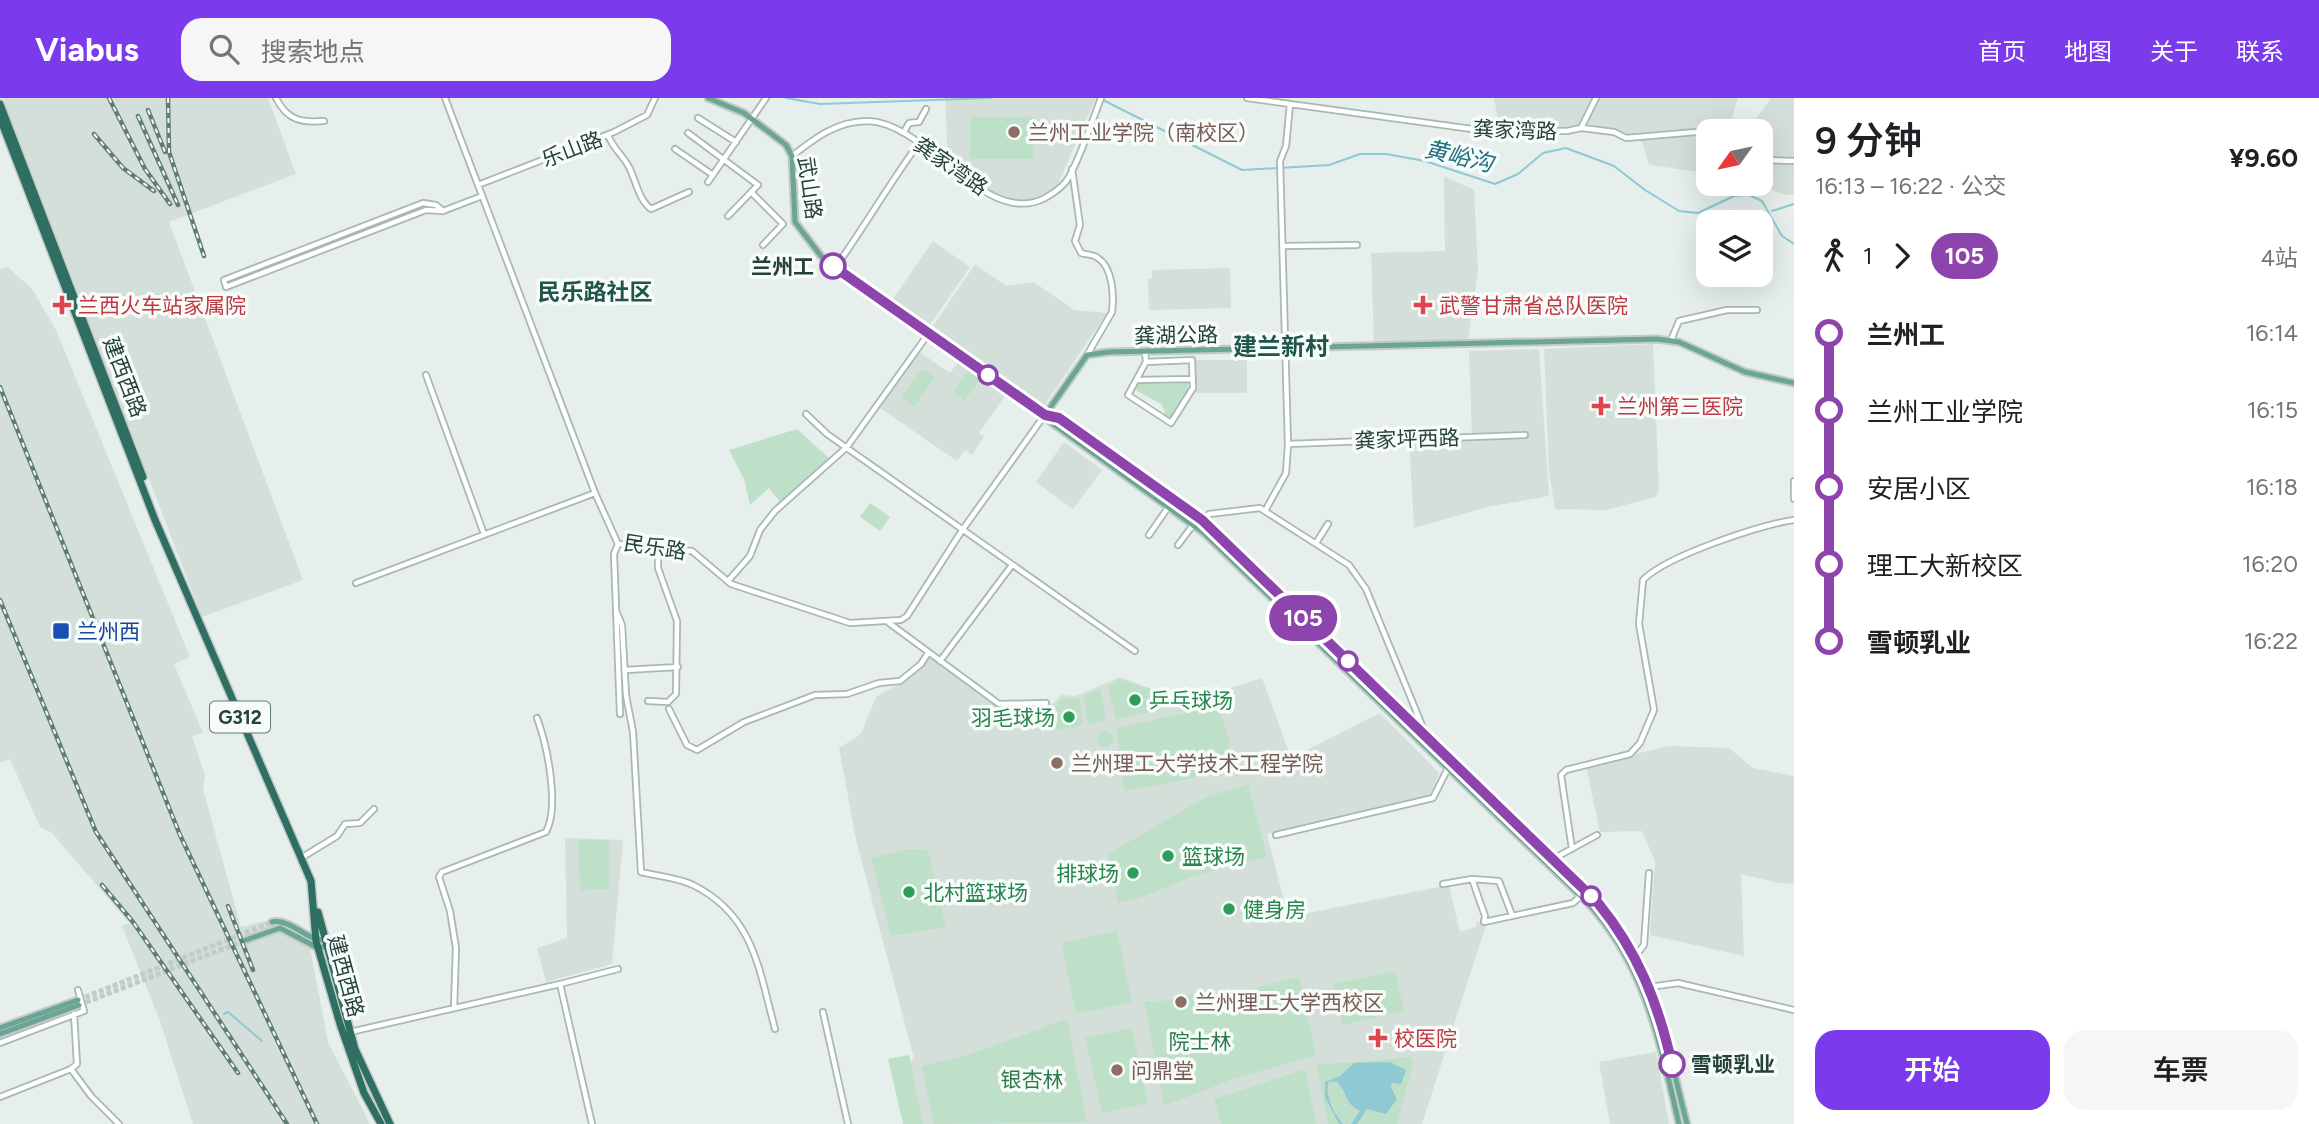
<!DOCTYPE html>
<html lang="zh">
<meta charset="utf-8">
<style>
body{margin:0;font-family:Figtree,"Noto Sans SC",sans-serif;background:#f6f6f6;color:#202124;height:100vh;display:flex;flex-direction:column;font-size:26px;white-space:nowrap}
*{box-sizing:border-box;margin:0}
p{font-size:23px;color:#757577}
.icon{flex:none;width:38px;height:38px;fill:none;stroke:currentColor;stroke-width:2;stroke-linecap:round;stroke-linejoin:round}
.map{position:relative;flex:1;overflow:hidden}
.side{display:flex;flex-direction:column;background:#fff;width:525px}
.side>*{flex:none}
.badge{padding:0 14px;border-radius:23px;font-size:24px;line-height:46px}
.needle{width:46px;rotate:237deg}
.buttons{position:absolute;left:1696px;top:21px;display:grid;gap:14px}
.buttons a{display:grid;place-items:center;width:77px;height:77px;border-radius:14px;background:#fff;box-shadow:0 7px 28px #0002;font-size:35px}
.map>.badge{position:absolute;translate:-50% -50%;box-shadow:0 0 0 4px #fff}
.legs{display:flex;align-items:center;gap:10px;height:77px;padding:0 21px;font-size:23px}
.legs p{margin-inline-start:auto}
.summary{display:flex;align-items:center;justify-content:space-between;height:119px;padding:0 21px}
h1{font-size:38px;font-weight:600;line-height:52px}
.primary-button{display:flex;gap:14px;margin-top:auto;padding:14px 21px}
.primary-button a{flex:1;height:80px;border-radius:21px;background:#7c3aed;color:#fff;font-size:28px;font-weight:600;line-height:80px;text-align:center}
.primary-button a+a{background:#f6f6f6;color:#202124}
ul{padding:0 21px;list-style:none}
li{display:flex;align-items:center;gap:24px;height:77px;font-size:26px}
li i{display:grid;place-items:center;width:10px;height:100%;margin:0 9px;background:currentColor}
li i::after{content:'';width:18px;height:18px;margin:-9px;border:5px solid;border-radius:50%;background:#fff}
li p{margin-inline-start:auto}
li:first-child i{background:linear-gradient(#0000 50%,currentColor 0)}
li:last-child i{background:linear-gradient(currentColor 50%,#0000 0)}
header{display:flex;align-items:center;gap:42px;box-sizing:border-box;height:98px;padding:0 35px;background:#7c3aed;color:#fff}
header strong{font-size:33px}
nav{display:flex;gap:38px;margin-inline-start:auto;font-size:24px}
.search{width:490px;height:63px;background:#f6f6f6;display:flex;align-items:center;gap:18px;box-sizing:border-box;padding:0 24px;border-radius:21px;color:#757577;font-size:26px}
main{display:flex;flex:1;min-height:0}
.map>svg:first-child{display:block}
.built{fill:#d4dfda}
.green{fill:#bfe0c8}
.water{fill:#8ec9d4}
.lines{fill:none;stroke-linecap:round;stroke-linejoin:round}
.stream{stroke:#8ec9d4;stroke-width:2}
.major-tunnel{stroke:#bfccc8;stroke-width:5;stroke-dasharray:5 2.5;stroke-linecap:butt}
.minor-casing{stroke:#a8b8b2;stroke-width:8}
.major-casing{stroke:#c2cac8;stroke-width:9}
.highway-casing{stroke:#c2cac8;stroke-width:10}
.minor{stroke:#fff;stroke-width:4.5}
.major{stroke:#6aa596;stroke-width:5}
.highway{stroke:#2f6f62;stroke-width:7}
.rail-casing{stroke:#5f7d75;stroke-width:4.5}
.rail{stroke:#f7fbf9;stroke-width:2;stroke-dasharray:5;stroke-linecap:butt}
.line-1-casing{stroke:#fff;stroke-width:16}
.line-1{stroke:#8e44ad;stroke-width:10}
.education-dot{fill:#8d6e63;stroke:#f7fbf9;stroke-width:2.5}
.stop-1-dot{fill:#fff;stroke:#8e44ad;stroke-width:3.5}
.health-dot{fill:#e0444e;stroke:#f7fbf9;stroke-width:2.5}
.transit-dot{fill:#1a4fb4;stroke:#f7fbf9;stroke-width:2.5}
.leisure-dot{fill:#2e9e5b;stroke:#f7fbf9;stroke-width:2.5}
.labels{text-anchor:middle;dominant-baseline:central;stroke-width:7;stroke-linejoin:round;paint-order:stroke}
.shield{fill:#f7fbf9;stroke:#637a73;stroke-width:2}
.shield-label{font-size:19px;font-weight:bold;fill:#24423a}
.street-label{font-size:21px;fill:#24423a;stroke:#f7fbf9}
.education-label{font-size:21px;fill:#785e54;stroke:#f7fbf9;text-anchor:start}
.stop-label{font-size:21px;font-weight:bold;fill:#24423a;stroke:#f7fbf9;text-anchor:end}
.health-label{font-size:21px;fill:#be3a42;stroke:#f7fbf9;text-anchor:start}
.transit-label{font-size:21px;fill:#164399;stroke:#f7fbf9;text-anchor:start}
.leisure-label{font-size:21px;fill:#27864d;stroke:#f7fbf9;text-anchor:start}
.park-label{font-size:21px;fill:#2d7a4b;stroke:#f7fbf9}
.water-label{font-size:23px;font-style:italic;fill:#1c6f80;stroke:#f7fbf9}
.neighbourhood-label{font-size:23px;font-weight:bold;fill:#1f5548;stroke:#f7fbf9}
.quarter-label{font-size:24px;font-weight:bold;fill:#1f5548;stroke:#f7fbf9}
</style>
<header>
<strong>Viabus</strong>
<div class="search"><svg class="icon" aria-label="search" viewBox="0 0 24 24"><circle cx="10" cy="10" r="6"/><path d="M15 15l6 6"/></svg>搜索地点</div>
<nav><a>首页</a><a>地图</a><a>关于</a><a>联系</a></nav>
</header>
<main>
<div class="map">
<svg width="1794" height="1026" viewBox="0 0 1794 1026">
<rect width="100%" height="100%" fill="#e6efeb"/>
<path class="built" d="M3,0H268L296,76L169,124L303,482L202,519Z
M945,0H1096L1058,86L1045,98L1030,103L1009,102L984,89L948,62Z
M1494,0H1738L1728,33H1708V75L1649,67L1642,44L1578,29L1499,28Z
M1771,0H1794V96L1785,97L1755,86H1760V33H1737L1751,27Z
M1444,78L1474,92L1478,171L1468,243L1374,246L1371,155L1445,153Z
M933,143L970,169L927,231L890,205Z
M975,166L1006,188L1034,184L1074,212L1107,215L1044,308L933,228Z
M8,169L32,191L56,232L190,559L174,566L203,635L192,638L205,678L203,691L241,829L281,819L307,834L328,944L370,1026H193L160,923L122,828L129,825L52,735L40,729L10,661L0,665V171Z
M1230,170L1231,210L1149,212L1148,181H1152V172Z
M1653,246L1659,391L1656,399L1606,412L1555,411L1549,374L1544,251Z
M1539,251L1549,398L1487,409L1414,430L1409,339L1472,338L1469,253Z
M919,254L950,275L960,262L1007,295L979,335L984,339L972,357L965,352L957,363L880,310Z
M1195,262H1247V295H1195Z
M1064,344L1102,372L1073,411L1036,384Z
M926,555L994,603L1053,606L1061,597L1076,598L1120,579L1157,593L1171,609L1262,580L1291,660L1380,615L1439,675L1430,699L1267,736L1288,819L1449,787L1460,834L1476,829L1477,823L1486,827L1422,1026H921L910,965L914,960L856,742L839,650L861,636L876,599L903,584Z
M1669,648L1729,650L1753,670L1794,678V786L1779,785L1741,776L1744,858L1650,837L1655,763L1642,733L1600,734L1586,668Z
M565,740L623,742L612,866L546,884L537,850L567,840Z
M1656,954L1669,1026H1610L1599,964Z"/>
<path class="green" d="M970,19H1033L1034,61H970Z
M922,271L935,279L914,309L901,300Z
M969,272L981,280L964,303L953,294Z
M1188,285V295L1171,322L1164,318L1165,313L1161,306L1134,291L1137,286Z
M797,331L830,361L780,404L769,390L750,407L744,381L729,352Z
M870,405L890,419L880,433L860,419Z
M1119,581L1157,593L1160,612L1116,621L1108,588Z
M1100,591L1106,623L1088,626L1084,598Z
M1079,600L1083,627L1056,633L1055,610L1062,601Z
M1219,608L1230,646L1224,674L1125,693L1116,630Z
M1097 641a8 8 0 1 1 16 0a8 8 0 1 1-16 0Z
M1248,686L1267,759L1196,777L1138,801L1118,805L1108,756L1206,699Z
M578,742H609L610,791L580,792Z
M909,751L928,752L946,829L891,838L871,760Z
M1117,833L1132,904L1076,916L1061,845Z
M1395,873L1404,913L1342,927L1333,886Z
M1299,879L1316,957L1233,981L1164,1008L1144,903L1158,904L1193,896L1238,894Z
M1067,921L1087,1024L934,1026L922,968L965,958Z
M1132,930L1148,1005L1102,1015L1085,940Z
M909,957L923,1026H903L888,961Z
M1411,959L1413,967L1397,1026H1328L1316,967Z
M1305,971L1316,1026H1221L1214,1001Z"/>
<path class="water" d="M1390,964L1406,972L1401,986L1392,985L1391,989L1397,1001L1386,1016L1367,1011L1357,1026H1351L1360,1013C1343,1004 1350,998 1337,984L1329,983C1324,997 1334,1016 1343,1026H1339L1325,999V984L1340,978L1354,965Z"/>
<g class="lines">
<path class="stream" d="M786,0L820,6L991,0
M1103,2L1242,72L1329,67L1360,56H1386L1425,63L1495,86L1518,76L1543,55L1566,50L1614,68L1645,92L1679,113L1698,115L1734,98L1749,97L1762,103L1782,138L1794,146
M1772,113L1794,106
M224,916L228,914L262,943"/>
<path class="major-tunnel" d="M78,902L272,824
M79,907L246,842"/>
<g class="minor-casing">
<path id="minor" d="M276,0C287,22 301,25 324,23
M445,0L595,395L618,446L692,453L731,486L850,525L901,522L907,518L963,431L1044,318
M1247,0L1479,32L1567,33L1581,30L1596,0
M698,20L736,44
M1582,30L1614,34L1626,40L1708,33
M904,34L909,25L919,24L926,11
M688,35L758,87L728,118
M608,37C613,51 624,58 630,71C636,84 639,102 651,111L689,94
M675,51L713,77
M792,58C815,40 837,23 868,23C928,25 986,131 1045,100C1054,95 1064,88 1069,79C1082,55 1091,26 1101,0
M1760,62L1794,63
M1072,71L1080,127L1075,143L1081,155C1087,157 1093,156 1098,160C1113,170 1114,198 1112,214L1087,257
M708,84L766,0
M478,87L614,34L647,17L655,0
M751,94L783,126L763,147
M443,113L436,107L423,105L224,182L226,189L426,112L443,113L482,98
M1283,148L1357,147
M835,170C865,128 889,86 919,45
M1671,242L1679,223L1727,212H1757
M1145,253L1146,264L1128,297L1171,325L1193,290L1192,262L1146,264
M426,277L484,436
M1137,282L1192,281
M806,316L827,336L1135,553
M1288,346L1525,337
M1794,383V401
M1265,413L1286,375L1288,346L1280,63L1286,48L1290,6
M1197,429L1209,416L1260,410L1349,467L1366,491L1426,637
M1149,437L1169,408
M1316,445L1328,426
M618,446L614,456L620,616
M1178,447L1193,427
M728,483L750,458L760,432L775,413L847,349L929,235
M356,485L595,395
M616,513L622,527L626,597L633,634L641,774C657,778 679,780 693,787C754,817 759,872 775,931
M889,525L999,606L1046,605
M940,563L1012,467
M625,572L678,569
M648,603L668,604L676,596L677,523L658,470V451
M669,611L687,647L697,652L744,624L815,597L847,596L879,585L900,583L921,566L928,555
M1276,737L1433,700L1448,670
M1572,751L1561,677L1566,672L1630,656L1640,645L1654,612L1639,526L1643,482C1666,458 1760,427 1794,422
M301,760L337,738L345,726L360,725L374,711
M1553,761L1597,737
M1443,786L1472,781
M1512,817L1499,783L1472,781L1485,818L1484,824L1573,805L1586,793
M1633,861L1644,847L1649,775
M560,886L618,871
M1650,889L1678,885L1794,912
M454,910L456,850L450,813L439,779L442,774L546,734C560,708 547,647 537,620
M823,914L848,1026
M350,934L560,886L592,1026
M0,945L84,913L78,892
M71,971L91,998L119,1026
M0,999L71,971L77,966L74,916"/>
</g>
<g class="major-casing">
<path id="major" d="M708,0L744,15L786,47L792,58L795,124L821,158L1204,435L1587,804C1646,867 1660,945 1679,1026
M1045,317L1087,257L1109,254L1657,241L1679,244L1745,274L1794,285
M1048,318L1059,320L1202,422L1598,805C1658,880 1664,937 1687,1026
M272,824C290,820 307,843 325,842
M246,842L280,830L318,850L327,848
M0,930L78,902
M0,936L79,907"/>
</g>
<g class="highway-casing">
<path id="highway" d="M0,6L143,379
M0,20L155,422L311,783L316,843L340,926L364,995L381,1026
M318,814L355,951L390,1026"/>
</g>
<use href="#minor" class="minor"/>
<use href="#major" class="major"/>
<use href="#highway" class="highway"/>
<g class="rail-casing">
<path id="rail" d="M109,0L145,71L170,106
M168,0L169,54L204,158
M148,12L165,54
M138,18L178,107
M94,36L123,70L154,93
M0,289L180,737L317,1026
M0,502L96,734L287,1026
M102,787L133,824L238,975
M228,808L253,872"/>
</g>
<use href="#rail" class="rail"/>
</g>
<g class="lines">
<g class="line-1-casing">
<path id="line-1" d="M833,168L1045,317L1059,320L1202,422L1598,805C1638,854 1658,905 1672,966"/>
</g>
<use href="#line-1" class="line-1"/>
</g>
<g class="education-dot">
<circle cx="1014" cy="34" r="7"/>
<circle cx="1057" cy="665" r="7"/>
<circle cx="1181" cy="904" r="7"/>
<circle cx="1117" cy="972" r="7"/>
</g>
<g class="stop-1-dot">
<circle cx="833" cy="168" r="12"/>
<circle cx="988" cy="277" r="9"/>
<circle cx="1348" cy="563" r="9"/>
<circle cx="1591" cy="798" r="9"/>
<circle cx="1672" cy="966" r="12"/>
</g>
<g class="health-dot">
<path d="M58.5 196.5h7v7h7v7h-7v7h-7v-7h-7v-7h7z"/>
<path d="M1419.5 196.5h7v7h7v7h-7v7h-7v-7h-7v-7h7z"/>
<path d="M1597.5 297.5h7v7h7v7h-7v7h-7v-7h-7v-7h7z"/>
<path d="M1374.5 929.5h7v7h7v7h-7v7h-7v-7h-7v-7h7z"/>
</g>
<rect class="transit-dot" x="52" y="524" width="18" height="18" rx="3.5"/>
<g class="leisure-dot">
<circle cx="1135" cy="602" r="7"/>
<circle cx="1069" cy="619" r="7"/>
<circle cx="1168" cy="758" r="7"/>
<circle cx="1133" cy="775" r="7"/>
<circle cx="909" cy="794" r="7"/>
<circle cx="1229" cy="811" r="7"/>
</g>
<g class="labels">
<rect class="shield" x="210" y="603.5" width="60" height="31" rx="5"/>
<g class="shield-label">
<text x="240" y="619">G312</text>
</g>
<g class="street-label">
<text transform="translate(1515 32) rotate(2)">龚家湾路</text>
<text transform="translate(572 51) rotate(-21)">乐山路</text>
<text transform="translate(951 68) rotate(35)">龚家湾路</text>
<text transform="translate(810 90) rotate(82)">武山路</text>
<text transform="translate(1176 237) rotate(-1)">龚湖公路</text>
<text transform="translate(125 279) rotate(69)">建西西路</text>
<text transform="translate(1407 341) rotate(-2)">龚家坪西路</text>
<text transform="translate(655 449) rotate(9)">民乐路</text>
<text transform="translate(346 878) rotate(75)">建西西路</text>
</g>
<g class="education-label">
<text x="1028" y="34">兰州工业学院（南校区）</text>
<text x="1071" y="665">兰州理工大学技术工程学院</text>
<text x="1195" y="904">兰州理工大学西校区</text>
<text x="1131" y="972">问鼎堂</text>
</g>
<g class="stop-label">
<text x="814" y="168">兰州工</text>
<text x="1691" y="966" text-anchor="start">雪顿乳业</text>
</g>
<g class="health-label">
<text x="78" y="207">兰西火车站家属院</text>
<text x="1439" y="207">武警甘肃省总队医院</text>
<text x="1617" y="308">兰州第三医院</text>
<text x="1394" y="940">校医院</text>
</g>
<g class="transit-label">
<text x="77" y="533">兰州西</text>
</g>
<g class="leisure-label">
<text x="1149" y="602">乒乓球场</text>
<text x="1055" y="619" text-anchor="end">羽毛球场</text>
<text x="1182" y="758">篮球场</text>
<text x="1119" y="775" text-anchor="end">排球场</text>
<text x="923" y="794">北村篮球场</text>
<text x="1243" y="811">健身房</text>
</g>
<g class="park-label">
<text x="1200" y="943">院士林</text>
<text x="1032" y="981">银杏林</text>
</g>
<g class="water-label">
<text transform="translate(1459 58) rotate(13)">黄峪沟</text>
</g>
<g class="neighbourhood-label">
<text x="595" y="194">民乐路社区</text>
</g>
<g class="quarter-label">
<text x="1281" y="248">建兰新村</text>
</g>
</g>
</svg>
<div class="buttons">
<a><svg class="needle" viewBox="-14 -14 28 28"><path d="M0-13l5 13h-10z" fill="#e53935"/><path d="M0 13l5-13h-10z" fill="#757577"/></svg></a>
<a><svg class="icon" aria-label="layers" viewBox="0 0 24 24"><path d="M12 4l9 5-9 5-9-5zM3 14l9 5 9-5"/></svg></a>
</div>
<b class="badge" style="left:1303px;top:520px;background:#8e44ad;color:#fff">105</b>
</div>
<section class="side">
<div class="summary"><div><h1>9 分钟</h1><p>16:13 – 16:22 · 公交</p></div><b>¥9.60</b></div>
<div class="legs"><svg class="icon" aria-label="walk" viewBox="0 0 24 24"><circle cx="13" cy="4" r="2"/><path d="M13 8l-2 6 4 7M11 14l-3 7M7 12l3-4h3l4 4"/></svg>1<svg class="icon" aria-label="forward" viewBox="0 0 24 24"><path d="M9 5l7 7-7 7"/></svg><b class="badge" style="background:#8e44ad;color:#fff">105</b><p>4站</p></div>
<ul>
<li><i style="color:#8e44ad"></i><b>兰州工</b><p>16:14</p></li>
<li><i style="color:#8e44ad"></i><span>兰州工业学院</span><p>16:15</p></li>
<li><i style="color:#8e44ad"></i><span>安居小区</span><p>16:18</p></li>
<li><i style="color:#8e44ad"></i><span>理工大新校区</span><p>16:20</p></li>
<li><i style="color:#8e44ad"></i><b>雪顿乳业</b><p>16:22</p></li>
</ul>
<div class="primary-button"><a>开始</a><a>车票</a></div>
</section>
</main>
